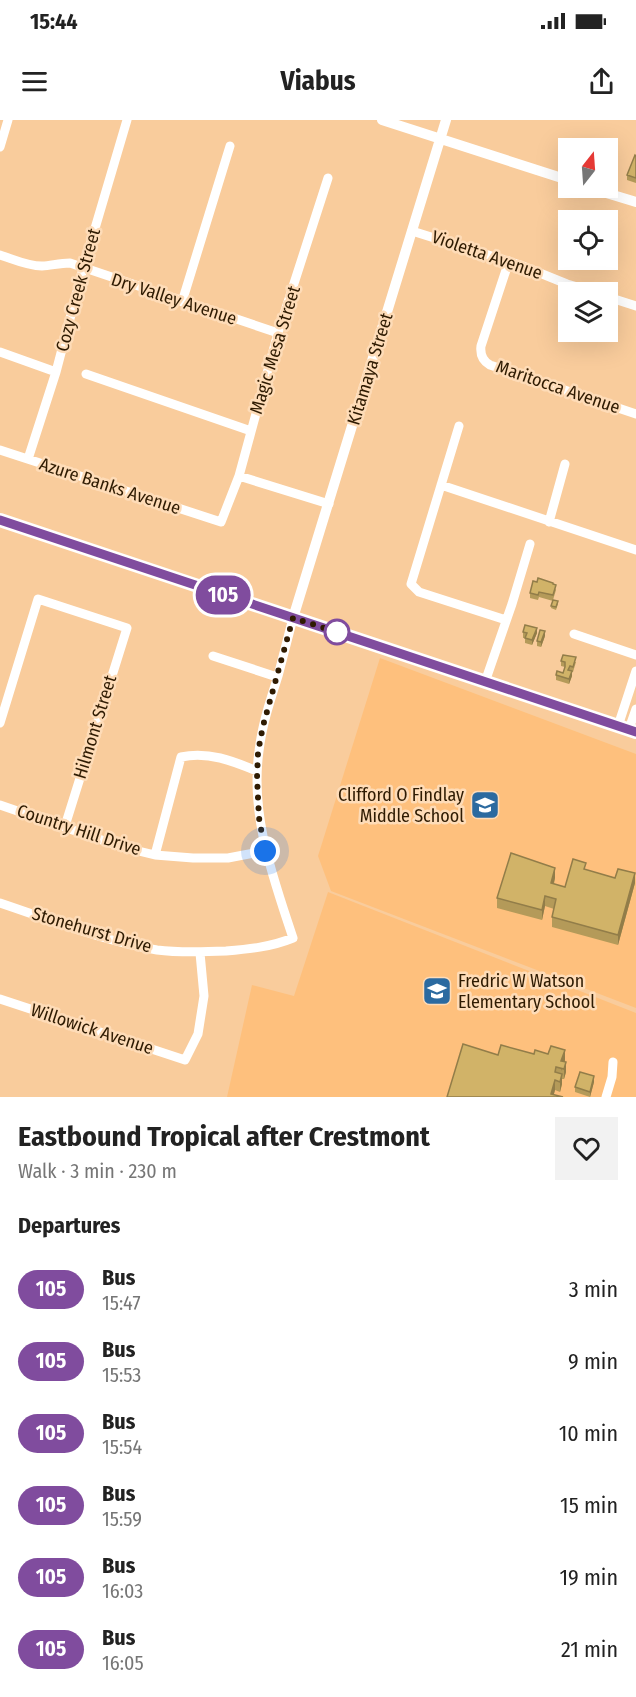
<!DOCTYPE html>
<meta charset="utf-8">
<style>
body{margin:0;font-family:"Fira Sans Condensed",sans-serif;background:#f2f2f2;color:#222;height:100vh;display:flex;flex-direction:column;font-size:22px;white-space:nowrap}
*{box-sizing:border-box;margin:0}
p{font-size:20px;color:#767676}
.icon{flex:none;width:33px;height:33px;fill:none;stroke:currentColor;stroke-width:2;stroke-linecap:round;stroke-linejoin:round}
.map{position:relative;height:977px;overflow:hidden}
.drawer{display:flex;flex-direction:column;background:#fff;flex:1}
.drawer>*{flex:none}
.badge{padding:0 12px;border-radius:20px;font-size:21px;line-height:39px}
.needle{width:39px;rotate:17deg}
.controls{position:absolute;left:558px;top:18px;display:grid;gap:12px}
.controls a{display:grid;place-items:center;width:60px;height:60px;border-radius:0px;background:#fff;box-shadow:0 6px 24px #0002;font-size:30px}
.you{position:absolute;width:30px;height:30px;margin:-15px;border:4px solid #fff;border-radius:50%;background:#1a73e8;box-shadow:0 0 0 9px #1a73e833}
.map>.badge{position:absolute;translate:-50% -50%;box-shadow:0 0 0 3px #fff}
h2{padding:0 18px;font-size:22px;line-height:54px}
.round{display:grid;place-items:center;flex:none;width:63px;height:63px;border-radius:0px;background:#f2f2f2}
.overview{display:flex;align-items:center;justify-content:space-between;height:102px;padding:0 18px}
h1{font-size:28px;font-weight:700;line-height:45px}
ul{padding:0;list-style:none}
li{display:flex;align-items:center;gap:18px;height:72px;padding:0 18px}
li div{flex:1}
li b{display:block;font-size:22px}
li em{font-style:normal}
li .badge{min-width:66px;font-weight:700;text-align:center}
.status{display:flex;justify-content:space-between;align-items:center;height:42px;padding:0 30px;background:#fff;direction:ltr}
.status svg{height:16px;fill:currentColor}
header{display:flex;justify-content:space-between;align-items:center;height:78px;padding:0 18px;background:#fff;font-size:27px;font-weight:700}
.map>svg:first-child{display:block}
.built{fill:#fec07d}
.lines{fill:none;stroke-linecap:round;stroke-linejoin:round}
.minor{stroke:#fff;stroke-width:9}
.tertiary{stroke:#fff;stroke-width:10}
.secondary{stroke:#fff;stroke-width:12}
.wall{fill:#b49a59}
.shaded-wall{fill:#927d49}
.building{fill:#d1b368;stroke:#927d49;stroke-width:1.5}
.line-casing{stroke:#fff;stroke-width:14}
.line{stroke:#804c9e;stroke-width:9}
.walk{stroke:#2f1b02;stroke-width:6;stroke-dasharray:0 10.8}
.stop-dot{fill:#fff;stroke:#804c9e;stroke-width:3}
.labels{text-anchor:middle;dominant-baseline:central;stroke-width:5;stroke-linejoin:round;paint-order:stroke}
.street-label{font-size:18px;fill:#2f1b02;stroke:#fedcb8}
.poi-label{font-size:18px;fill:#2f1b02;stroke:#fedcb8;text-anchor:end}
</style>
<div class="status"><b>15:44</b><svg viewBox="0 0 49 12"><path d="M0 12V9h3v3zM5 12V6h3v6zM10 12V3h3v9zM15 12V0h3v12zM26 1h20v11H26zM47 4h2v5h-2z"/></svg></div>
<header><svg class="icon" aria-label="menu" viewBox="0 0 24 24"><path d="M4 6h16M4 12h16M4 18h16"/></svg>Viabus<svg class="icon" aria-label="share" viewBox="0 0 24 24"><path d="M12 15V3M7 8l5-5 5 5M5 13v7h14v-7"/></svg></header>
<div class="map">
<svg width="636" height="977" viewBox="0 0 636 977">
<rect width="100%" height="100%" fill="#f9cc9c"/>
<path class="built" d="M380,538L636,634V888L331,771L318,736Z
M328,772L636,893V977H227L252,865L294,876Z"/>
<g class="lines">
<path class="minor" d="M0,27L8,0
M412,111L520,145L567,164L595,172
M0,135C13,139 27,146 42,146C51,146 58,143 70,143L278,213
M509,141L481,226C480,234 483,241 490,245L636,294
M608,177L636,186
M182,182L230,26
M0,232L56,252
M86,254L251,311
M459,306L411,464L419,472L506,500
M0,330L221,402L239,356L278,213L328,58
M28,339L56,252L83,149L127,0
M239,356L329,384
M441,365L636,430
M549,402L565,344
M574,514L636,535
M213,536L277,557
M485,562L512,484L530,424
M0,603L38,479L127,508L65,706
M618,606L636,551
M629,609L636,589
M0,685L122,727L155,735L193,738H228L265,731
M155,735L181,637C208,631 233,641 257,651
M0,783C51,800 103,821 157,830C180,833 203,832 226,831C249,829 271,827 293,818C273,757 250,696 259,631C262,605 270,581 278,556C283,537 288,517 293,498
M0,879L185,940L198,914L204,876L200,833
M606,977L612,957L613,942"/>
<path class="tertiary" d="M382,0L568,60
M590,68L636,82
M293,498L446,0"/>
<path class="secondary" d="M0,400L636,612"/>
</g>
<path class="wall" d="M636,36V63L627,60V55Z
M537,462L553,464L556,470L553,480L558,484L556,490L551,488L553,481L539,477L538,480L530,478V473Z
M523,512L537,513L532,525L525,523V518H523Z
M545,516L541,527L537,526V521Z
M561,541L576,542L573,552H572V556L569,564L556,560V555L563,553L565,547L561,546Z
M586,750L635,763L618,825L552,807V797L554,789L545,786L542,800L497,788V778L555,758L554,764L565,767Z
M534,934L565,940L566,952L564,959H562V964L560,972L555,970L554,974L447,977L498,935Z
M594,962L590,977L575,972V967Z"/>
<path class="shaded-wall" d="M537,508V513L532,525V520Z
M545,511V516L541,527V522Z
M572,551V556L569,564V559Z
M555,748V758L551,773V763Z
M635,753V763L618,825V815Z
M545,776V786L542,800V790Z
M565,930V940L561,951V941Z
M566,942V952L564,959V949Z
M562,954V964L560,972V962Z
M594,956V962L590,977V972Z
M555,960V970L553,977L551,974Z"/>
<path class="building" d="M635,35L636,36V58L627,55Z
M538,458L553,463V464L556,465L553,475L539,472L538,475L530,473L533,461L537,462Z
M553,480L558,481L556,487L551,486Z
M525,505L537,508L532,520L525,518L527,513L523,512Z
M540,510L545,511L541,522L537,521Z
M563,535L576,537L573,547L570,546L568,550L572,551L569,559L556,555L557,551L563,553L565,547V542L561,541Z
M511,733L555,748L551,763L565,767L573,739L586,743L584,749L615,758L618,749L635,753L618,815L552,797L556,779L545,776L542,790L497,778Z
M463,924L498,935L501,925L534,934L535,930L548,934L551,926L565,930L561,941L566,942L564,949L556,947L555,952L562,954L560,962L555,960L551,974L563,977H447Z
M580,952L594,956L590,972L575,967Z"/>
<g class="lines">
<g class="line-casing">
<path id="line" d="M0,400L636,612"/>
</g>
<use href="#line" class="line"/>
<path class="walk" d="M265,731L259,698L257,658L258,632L263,606L293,498L337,512"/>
</g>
<defs>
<g id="school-square" transform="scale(1.5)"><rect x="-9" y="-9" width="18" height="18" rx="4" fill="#2b6aa0" stroke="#fedcb8"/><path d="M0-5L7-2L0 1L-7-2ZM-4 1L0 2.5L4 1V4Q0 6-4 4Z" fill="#fff"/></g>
</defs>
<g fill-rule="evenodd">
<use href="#school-square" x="485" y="685"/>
<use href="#school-square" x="437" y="871"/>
</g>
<circle class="stop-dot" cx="337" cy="512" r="12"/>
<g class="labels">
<g class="street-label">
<text transform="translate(487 135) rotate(19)">Violetta Avenue</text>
<text transform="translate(78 170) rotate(-75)">Cozy Creek Street</text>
<text transform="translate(174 179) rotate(18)">Dry Valley Avenue</text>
<text transform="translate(275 230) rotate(-73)">Magic Mesa Street</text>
<text transform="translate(370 249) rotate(-73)">Kitamaya Street</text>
<text transform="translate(558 267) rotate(19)">Maritocca Avenue</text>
<text transform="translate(110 366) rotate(18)">Azure Banks Avenue</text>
<text transform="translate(95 607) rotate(-73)">Hilmont Street</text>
<text transform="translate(79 710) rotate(18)">Country Hill Drive</text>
<text transform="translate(92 810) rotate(16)">Stonehurst Drive</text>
<text transform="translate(92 909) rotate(18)">Willowick Avenue</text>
</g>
<g class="poi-label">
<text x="464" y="675">Clifford O Findlay<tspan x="464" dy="21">Middle School</tspan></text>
<text x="458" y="861" text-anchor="start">Fredric W Watson<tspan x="458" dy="21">Elementary School</tspan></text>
</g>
</g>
</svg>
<div class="controls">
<a><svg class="needle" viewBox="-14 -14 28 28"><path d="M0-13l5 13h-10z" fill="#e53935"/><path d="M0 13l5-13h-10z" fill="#767676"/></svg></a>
<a><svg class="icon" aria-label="locate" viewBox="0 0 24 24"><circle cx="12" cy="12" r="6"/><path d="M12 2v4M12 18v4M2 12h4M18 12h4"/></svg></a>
<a><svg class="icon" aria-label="layers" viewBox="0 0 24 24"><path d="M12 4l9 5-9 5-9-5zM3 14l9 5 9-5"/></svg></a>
</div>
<div class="you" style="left:265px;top:731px"></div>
<b class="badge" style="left:223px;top:475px;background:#804c9e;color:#fff">105</b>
</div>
<section class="drawer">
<div class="overview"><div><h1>Eastbound Tropical after Crestmont</h1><p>Walk · 3 min · 230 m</p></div><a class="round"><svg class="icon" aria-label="heart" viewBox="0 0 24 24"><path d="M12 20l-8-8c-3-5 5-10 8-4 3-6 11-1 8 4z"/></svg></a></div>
<h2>Departures</h2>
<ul>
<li><span class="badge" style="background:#804c9e;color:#fff">105</span><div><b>Bus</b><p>15:47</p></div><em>3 min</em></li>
<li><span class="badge" style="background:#804c9e;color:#fff">105</span><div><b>Bus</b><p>15:53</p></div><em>9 min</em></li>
<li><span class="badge" style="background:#804c9e;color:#fff">105</span><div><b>Bus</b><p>15:54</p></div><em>10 min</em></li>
<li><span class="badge" style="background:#804c9e;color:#fff">105</span><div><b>Bus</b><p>15:59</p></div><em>15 min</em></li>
<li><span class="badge" style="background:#804c9e;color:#fff">105</span><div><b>Bus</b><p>16:03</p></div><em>19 min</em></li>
<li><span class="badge" style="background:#804c9e;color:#fff">105</span><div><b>Bus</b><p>16:05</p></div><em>21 min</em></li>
</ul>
</section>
